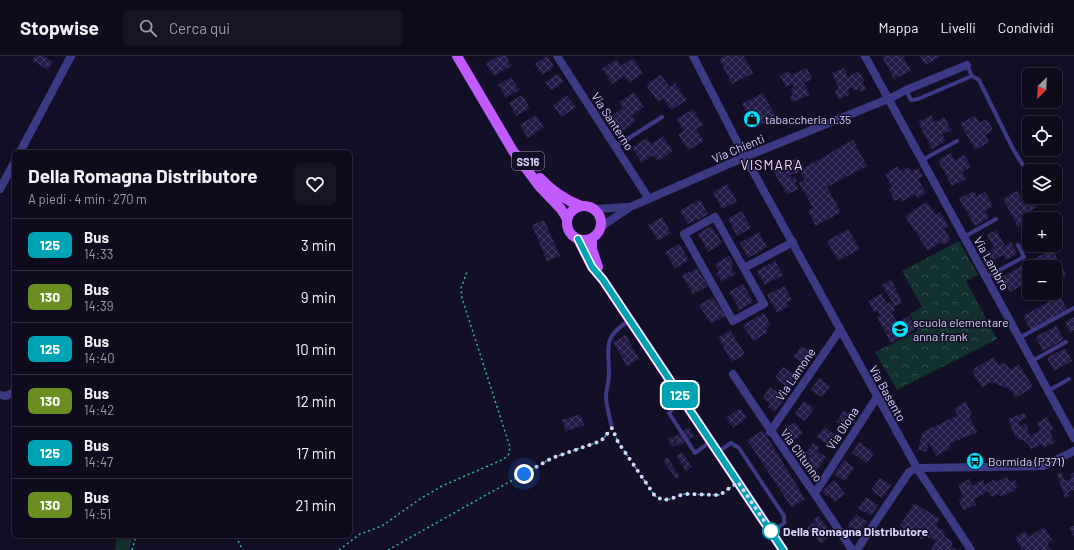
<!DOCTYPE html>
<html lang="it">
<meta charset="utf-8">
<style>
body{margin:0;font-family:Barlow,sans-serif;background:#171425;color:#f1f3f6;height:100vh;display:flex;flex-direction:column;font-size:15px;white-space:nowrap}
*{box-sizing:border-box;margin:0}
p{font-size:13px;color:#9b9ba3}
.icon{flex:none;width:22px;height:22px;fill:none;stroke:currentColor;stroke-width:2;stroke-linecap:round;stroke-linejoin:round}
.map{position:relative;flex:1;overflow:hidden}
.sheet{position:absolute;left:12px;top:94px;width:340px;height:388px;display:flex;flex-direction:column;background:#0e0b1c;border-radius:6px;box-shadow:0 2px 6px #0003,0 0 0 1px #2e2b3b}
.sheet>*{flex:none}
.badge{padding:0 8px;border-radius:6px;font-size:14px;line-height:26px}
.needle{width:26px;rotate:204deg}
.controls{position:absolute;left:1022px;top:12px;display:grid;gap:8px}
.controls a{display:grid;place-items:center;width:40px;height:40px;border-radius:6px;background:#0e0b1c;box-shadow:0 2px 6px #0003,0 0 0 1px #2e2b3b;font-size:20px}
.you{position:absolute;width:20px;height:20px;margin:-10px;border:3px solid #fff;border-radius:50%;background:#1a73e8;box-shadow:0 0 0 6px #1a73e833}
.map>.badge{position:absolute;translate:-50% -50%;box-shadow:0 0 0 2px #fff}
.round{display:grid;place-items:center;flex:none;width:42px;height:42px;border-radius:6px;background:#171425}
.overview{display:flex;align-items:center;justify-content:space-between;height:68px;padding:0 16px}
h1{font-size:19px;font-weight:700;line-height:30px}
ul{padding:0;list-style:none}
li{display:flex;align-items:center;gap:12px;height:52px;padding:0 16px;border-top:1px solid #2e2b3b}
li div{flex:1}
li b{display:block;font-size:15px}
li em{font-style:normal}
li .badge{min-width:44px;font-weight:700;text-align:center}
header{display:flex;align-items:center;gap:24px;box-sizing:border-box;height:56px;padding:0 20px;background:#0e0b1c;border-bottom:1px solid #2e2b3b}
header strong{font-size:19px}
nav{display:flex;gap:22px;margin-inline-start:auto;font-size:14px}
.search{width:280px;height:36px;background:#171425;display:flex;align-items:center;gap:10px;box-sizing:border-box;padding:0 14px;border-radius:6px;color:#9b9ba3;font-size:15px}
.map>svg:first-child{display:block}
.green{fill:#12302f}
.park{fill:url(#park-crowns)}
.building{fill:url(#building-cross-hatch)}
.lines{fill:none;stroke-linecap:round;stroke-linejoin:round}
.path{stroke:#2fb8b0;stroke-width:1.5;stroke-dasharray:2 3;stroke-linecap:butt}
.lane{stroke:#3d3a85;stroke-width:4}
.street{stroke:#3d3a85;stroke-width:8}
.primary{stroke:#c25bff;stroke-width:10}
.line-casing{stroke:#fff;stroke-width:9}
.line{stroke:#00a3b4;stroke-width:6}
.walk{stroke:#d9d4ff;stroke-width:4;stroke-dasharray:0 7.2}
.stop-dot{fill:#fff;stroke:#00a3b4;stroke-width:2}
.labels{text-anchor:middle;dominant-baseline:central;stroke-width:3;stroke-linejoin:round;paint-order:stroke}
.shield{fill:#130f26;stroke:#9e99be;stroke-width:1}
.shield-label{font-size:11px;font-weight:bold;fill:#d9d4ff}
.poi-label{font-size:12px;fill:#d9d4ff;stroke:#130f26;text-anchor:start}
.street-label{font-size:12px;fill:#d9d4ff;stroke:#130f26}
.stop-label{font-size:12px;font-weight:bold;fill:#d9d4ff;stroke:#130f26;text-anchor:start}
.quarter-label{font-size:14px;letter-spacing:1px;fill:#ffd6f0;stroke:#130f26}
</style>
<header>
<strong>Stopwise</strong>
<div class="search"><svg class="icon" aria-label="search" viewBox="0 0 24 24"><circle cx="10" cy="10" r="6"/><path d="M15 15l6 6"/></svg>Cerca qui</div>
<nav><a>Mappa</a><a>Livelli</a><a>Condividi</a></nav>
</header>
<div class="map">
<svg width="1074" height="494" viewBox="0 0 1074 494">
<defs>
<pattern id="park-crowns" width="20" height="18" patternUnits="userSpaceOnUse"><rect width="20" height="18" fill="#12302f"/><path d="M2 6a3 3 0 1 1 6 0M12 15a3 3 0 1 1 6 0" fill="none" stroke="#344d4e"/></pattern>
<pattern id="building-cross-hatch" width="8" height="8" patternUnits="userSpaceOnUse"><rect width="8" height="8" fill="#241b47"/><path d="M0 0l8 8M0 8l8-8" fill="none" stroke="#433b63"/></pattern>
</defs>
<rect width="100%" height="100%" fill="#130f26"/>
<path class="green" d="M117,480H133L129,494H115Z"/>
<path class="park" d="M959,185L978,219L966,225L997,283L897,334L875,296L918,275L910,258L922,251L902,215Z"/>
<path class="building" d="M35,0H44L53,6L48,14L32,4Z
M499,0H506L511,10L494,20L486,8Z
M547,0L554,11L542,19L535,8Z
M725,0H744L753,17L732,28L719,3Z
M882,0H903L911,15L894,23Z
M920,0H942L925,9Z
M633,2L643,17L629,27L624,20L612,28L602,13L617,3L621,10Z
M807,12L812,23L804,27L810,39L792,46L790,41L793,39L790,34L794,32L792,28L786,31L780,20L789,15L791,19Z
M844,12L848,21L859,15L864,25H862L866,33L861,36L859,33L854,35L852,31L848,33L850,38L839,44L835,35L839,33L832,17Z
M558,18L564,26L551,34L545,26Z
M661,19L670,31L675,27L687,44L671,54L663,42L658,46L646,29Z
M511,21L519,34L506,42L498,29Z
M634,36L644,51L632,60L636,65L621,76L610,61L623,52L619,46Z
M763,37L776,61L755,72L742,48Z
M522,39L530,52L516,60L509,47Z
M567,39L576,51L561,61L553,49Z
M693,53L703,69L696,73L704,85L688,94L678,78L684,75L676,63Z
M536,59L544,71L528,82L520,69Z
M931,59L935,66L944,61L951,74L942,78L946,85L932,93L918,66Z
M975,60L979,67L987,63L993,74L985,79L989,86L975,94L960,67Z
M663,80L673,95L658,105L653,99L642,107L632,92L647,82L651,88Z
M853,84L867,110L827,131L841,156L816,170L808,155L813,152L799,127L805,124L800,116L790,119L792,123L794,121L797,126L795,127L798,133L787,139L773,114L798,101L804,112Z
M951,97L955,104L964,99L971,111L962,116L966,123L952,130L938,104Z
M898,110L901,115L909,111L912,116L918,112L923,120L918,123L926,137L918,142L915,138L901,146L900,142L895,145L889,134L892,132L885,118Z
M727,128L737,145L722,153L713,136Z
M974,135L977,140L985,136L993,150L985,155L989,162L975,170L959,143Z
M1017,135L1021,143L1029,138V141H1031L1037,151L1028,156L1031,163H1029V165L1018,171L1003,143Z
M700,143L708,158L697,165L696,163L688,168L680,155Z
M927,146L936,159L940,156L949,170L944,173L951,184L944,189L941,186L928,195L905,160Z
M742,155L751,172L737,180L728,163Z
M662,161L671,177L658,185L648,169Z
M544,164L560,200L547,205L532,169Z
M711,170L722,187L708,196L698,178Z
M848,173L860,193L838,205L827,185Z
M996,174L1005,190L1011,186L1017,198L1006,204L1003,199L992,205L987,196L994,192L987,179Z
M759,176L767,191L748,202L740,187Z
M679,188L689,204L675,212L665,196Z
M1052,193L1067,220L1055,226V211H1029V225L1010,236L1002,221Z
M729,200L734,209L731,211L735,218L722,226L716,217L719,215L715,208Z
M775,205L783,219L765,229L757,215Z
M697,212L708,230L693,238L682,220Z
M891,224L901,243H900L902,247L893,251L895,255L892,257L897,267L909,260L916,273L891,287L877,261L880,260L877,255L874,256L868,245L881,238L887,248L890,246L891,248L893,247L882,229Z
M743,228L753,246L740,254L729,236Z
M784,230L792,244L786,246L789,250L777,257L767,239Z
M1060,240L1067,253L1031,274L1023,260Z
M713,241L725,260L711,268L699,249Z
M764,257L771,269L766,272L768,276L753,285L743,269Z
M1074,261V274L1070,277L1065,266Z
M1056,270L1064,284L1043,295L1036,281Z
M730,274L745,298L732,306L718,282Z
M626,279L639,303L627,310L613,286Z
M801,290L814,299L807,310L794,301Z
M1065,292L1072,305L1054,315L1047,302Z
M994,301L998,309L1002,307L1007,309L1010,314L1019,308L1033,331L1015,342L1010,333L991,326L982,332L973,317L975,312Z
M783,311L798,321L790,333L775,322Z
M819,322L830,330L822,341L811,334Z
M770,331L785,342L775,356L768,351L770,347L763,342Z
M804,345L814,352L805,365L795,358Z
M966,346L972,359L969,360L977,376L967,381L966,380L949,389L951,392L936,400L929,387L926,396L918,393L923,376L958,359L954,352Z
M740,352L747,362L733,372L726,362Z
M844,355L855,362L847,373L836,366Z
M1024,357L1027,361L1018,366L1021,371L1026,368L1030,380L1040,374L1037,367L1047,361L1053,373L1049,375L1055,386L1044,392L1042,388L1031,393L1028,387L1026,388L1023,383L1020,385L1017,380L1015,381L1008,363Z
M580,358L584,369L566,375L562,364Z
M795,366L803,378L790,387L782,375Z
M689,371L694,380L678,390L673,382Z
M824,371L840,382L833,392L817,381Z
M763,374L805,443L792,452L747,384Z
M671,381L676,389L672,391L667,383Z
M859,386L874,397L867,407L852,397Z
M813,387L820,391L817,395L826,401L817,414L806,406L810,400L806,397Z
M682,396L692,411L686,415L676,400Z
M667,401L680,421L676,423L663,404Z
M844,404L854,412L845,425L834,418Z
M1062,416L1064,424L1071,423L1070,418L1074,417V434L1068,436L1070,441L1065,442L1057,418Z
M1006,421L1010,426L1015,424L1018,430L1014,433L1015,434L1001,441L999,437L992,441L988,435L983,437L984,438L973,444L976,449L964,454L958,444L963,441L958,429L969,423L972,430L983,424L985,429L995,423L997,426Z
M880,422L891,429L882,442L871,434Z
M834,424L845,438L834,446L829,439L827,441L822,435Z
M866,441L878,449L871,460L858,452Z
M914,447L940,463L936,470L946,476L944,480L953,486L951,490L957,494H931L936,485L925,479L922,484L900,470Z
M856,458L867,466L859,478L847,470Z
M818,460L833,478L821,488L807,472L816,465L814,463Z
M1074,470V481L1069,472Z
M1044,471L1052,484L1047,488L1051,494H1019L1022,493L1015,482L1025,475L1029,481Z"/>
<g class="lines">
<path class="path" d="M614,377L618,386L655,440L663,444L670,443L684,438L720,439L731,431
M237,480L239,487L243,494
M132,494L136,480
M339,494L360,478L382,470L420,443L442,430L504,403L509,398L510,391L462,242L461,232L467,216
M388,494L552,402L601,385L609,376"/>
<path class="lane" d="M967,9L972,20L979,24L1012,91L1027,116
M906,34L911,44L918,43L972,20
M615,91L662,61
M922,104L957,85
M964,181L996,163
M986,221L1024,201L1018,189
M1019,282L1074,252
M1032,305L1066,286
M1048,335L1069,323
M682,343L669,357L695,397L710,386
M612,372C610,363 607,352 606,342C606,334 609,326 609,318C609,292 602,281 629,265
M718,396L731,387L739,392L784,460V467L772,476"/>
<path class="street" d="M557,0L649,143
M693,0L745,101L917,412L971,494
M865,0L1074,382
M20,96L71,0
M0,133L14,107
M595,153L627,151
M715,161L764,248L733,265L684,178Z
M601,171L630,151L745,101L893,41L906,34L967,9
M744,212L793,186
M733,318C772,378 814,435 852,494
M0,339L6,340L14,336
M770,376L840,274
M815,437L877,341
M855,494L858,492L909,416L917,412L1044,410L1074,395"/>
<path class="primary" d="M457,0L513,95L539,130L561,153L567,163
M540,122C552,135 565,144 581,150
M567 167a17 17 0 1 1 34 0a17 17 0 1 1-34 0Z
M578,183L592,211L603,224L783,494
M592,183V193L598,211"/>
</g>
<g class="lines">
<g class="line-casing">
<path id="line" d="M578,183L592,211L603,224L783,494"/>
</g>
<use href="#line" class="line"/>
<path class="walk" d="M524,418L552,402L601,385L612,372L618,386L655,440L663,444L670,443L684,438L720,439L738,426L771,475"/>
</g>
<defs>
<g id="shop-disc" transform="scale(0.9)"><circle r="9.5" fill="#00e5ff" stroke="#130f26"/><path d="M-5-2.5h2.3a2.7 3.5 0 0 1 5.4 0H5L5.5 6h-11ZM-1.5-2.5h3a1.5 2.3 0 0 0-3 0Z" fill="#111"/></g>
<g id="school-disc" transform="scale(0.9)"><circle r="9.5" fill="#00e5ff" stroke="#130f26"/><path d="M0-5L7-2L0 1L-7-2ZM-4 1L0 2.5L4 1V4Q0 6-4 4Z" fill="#111"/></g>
<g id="bus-disc" transform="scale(0.9)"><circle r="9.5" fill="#00e5ff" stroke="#130f26"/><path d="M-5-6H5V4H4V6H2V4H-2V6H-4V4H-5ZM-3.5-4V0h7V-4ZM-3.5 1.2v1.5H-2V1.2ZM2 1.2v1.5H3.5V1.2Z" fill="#111"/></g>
</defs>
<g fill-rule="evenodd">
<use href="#shop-disc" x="752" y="63"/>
<use href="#school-disc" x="900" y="273"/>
<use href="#bus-disc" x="975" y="405"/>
</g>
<circle class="stop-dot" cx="771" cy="475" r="8"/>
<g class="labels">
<rect class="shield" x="512" y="96" width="32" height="18" rx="3"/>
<g class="shield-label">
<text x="528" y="105">SS16</text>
</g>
<g class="poi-label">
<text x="765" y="63">tabaccheria n.35</text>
<text x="913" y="266">scuola elementare<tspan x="913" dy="14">anna frank</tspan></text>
<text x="988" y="405">Bormida (P371)</text>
</g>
<g class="street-label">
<text transform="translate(613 65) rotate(57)">Via Santerno</text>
<text transform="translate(738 92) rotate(-23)">Via Chienti</text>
<text transform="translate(992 207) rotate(61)">Via Lambro</text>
<text transform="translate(795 318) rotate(-56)">Via Lamone</text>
<text transform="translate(888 337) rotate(61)">Via Basento</text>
<text transform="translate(842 372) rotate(-57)">Via Olona</text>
<text transform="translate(802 399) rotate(54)">Via Clitunno</text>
</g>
<g class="stop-label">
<text x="783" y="475">Della Romagna Distributore</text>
</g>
<g class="quarter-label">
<text x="772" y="108">VISMARA</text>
</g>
</g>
</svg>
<div class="controls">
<a><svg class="needle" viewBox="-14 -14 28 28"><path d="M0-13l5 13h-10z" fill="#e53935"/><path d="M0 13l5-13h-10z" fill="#9b9ba3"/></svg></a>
<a><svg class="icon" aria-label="locate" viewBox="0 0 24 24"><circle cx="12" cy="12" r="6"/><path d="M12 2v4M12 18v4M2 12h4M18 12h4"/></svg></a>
<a><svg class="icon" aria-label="layers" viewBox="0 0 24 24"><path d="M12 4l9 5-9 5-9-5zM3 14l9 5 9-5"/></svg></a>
<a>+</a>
<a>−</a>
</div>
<div class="you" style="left:524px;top:418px"></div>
<b class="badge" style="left:680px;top:339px;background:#00a3b4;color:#fff">125</b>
<section class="sheet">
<div class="overview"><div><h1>Della Romagna Distributore</h1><p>A piedi · 4 min · 270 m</p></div><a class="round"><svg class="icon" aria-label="heart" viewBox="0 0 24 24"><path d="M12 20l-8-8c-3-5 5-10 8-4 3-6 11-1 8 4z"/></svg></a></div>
<ul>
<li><span class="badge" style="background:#00a3b4;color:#fff">125</span><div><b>Bus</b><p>14:33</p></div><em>3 min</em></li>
<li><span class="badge" style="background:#6b8e23;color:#fff">130</span><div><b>Bus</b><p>14:39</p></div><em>9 min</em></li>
<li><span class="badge" style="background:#00a3b4;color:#fff">125</span><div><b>Bus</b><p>14:40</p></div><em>10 min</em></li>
<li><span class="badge" style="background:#6b8e23;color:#fff">130</span><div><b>Bus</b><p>14:42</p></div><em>12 min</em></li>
<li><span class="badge" style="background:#00a3b4;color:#fff">125</span><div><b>Bus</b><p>14:47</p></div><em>17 min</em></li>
<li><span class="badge" style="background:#6b8e23;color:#fff">130</span><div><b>Bus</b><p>14:51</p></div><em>21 min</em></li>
</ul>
</section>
</div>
